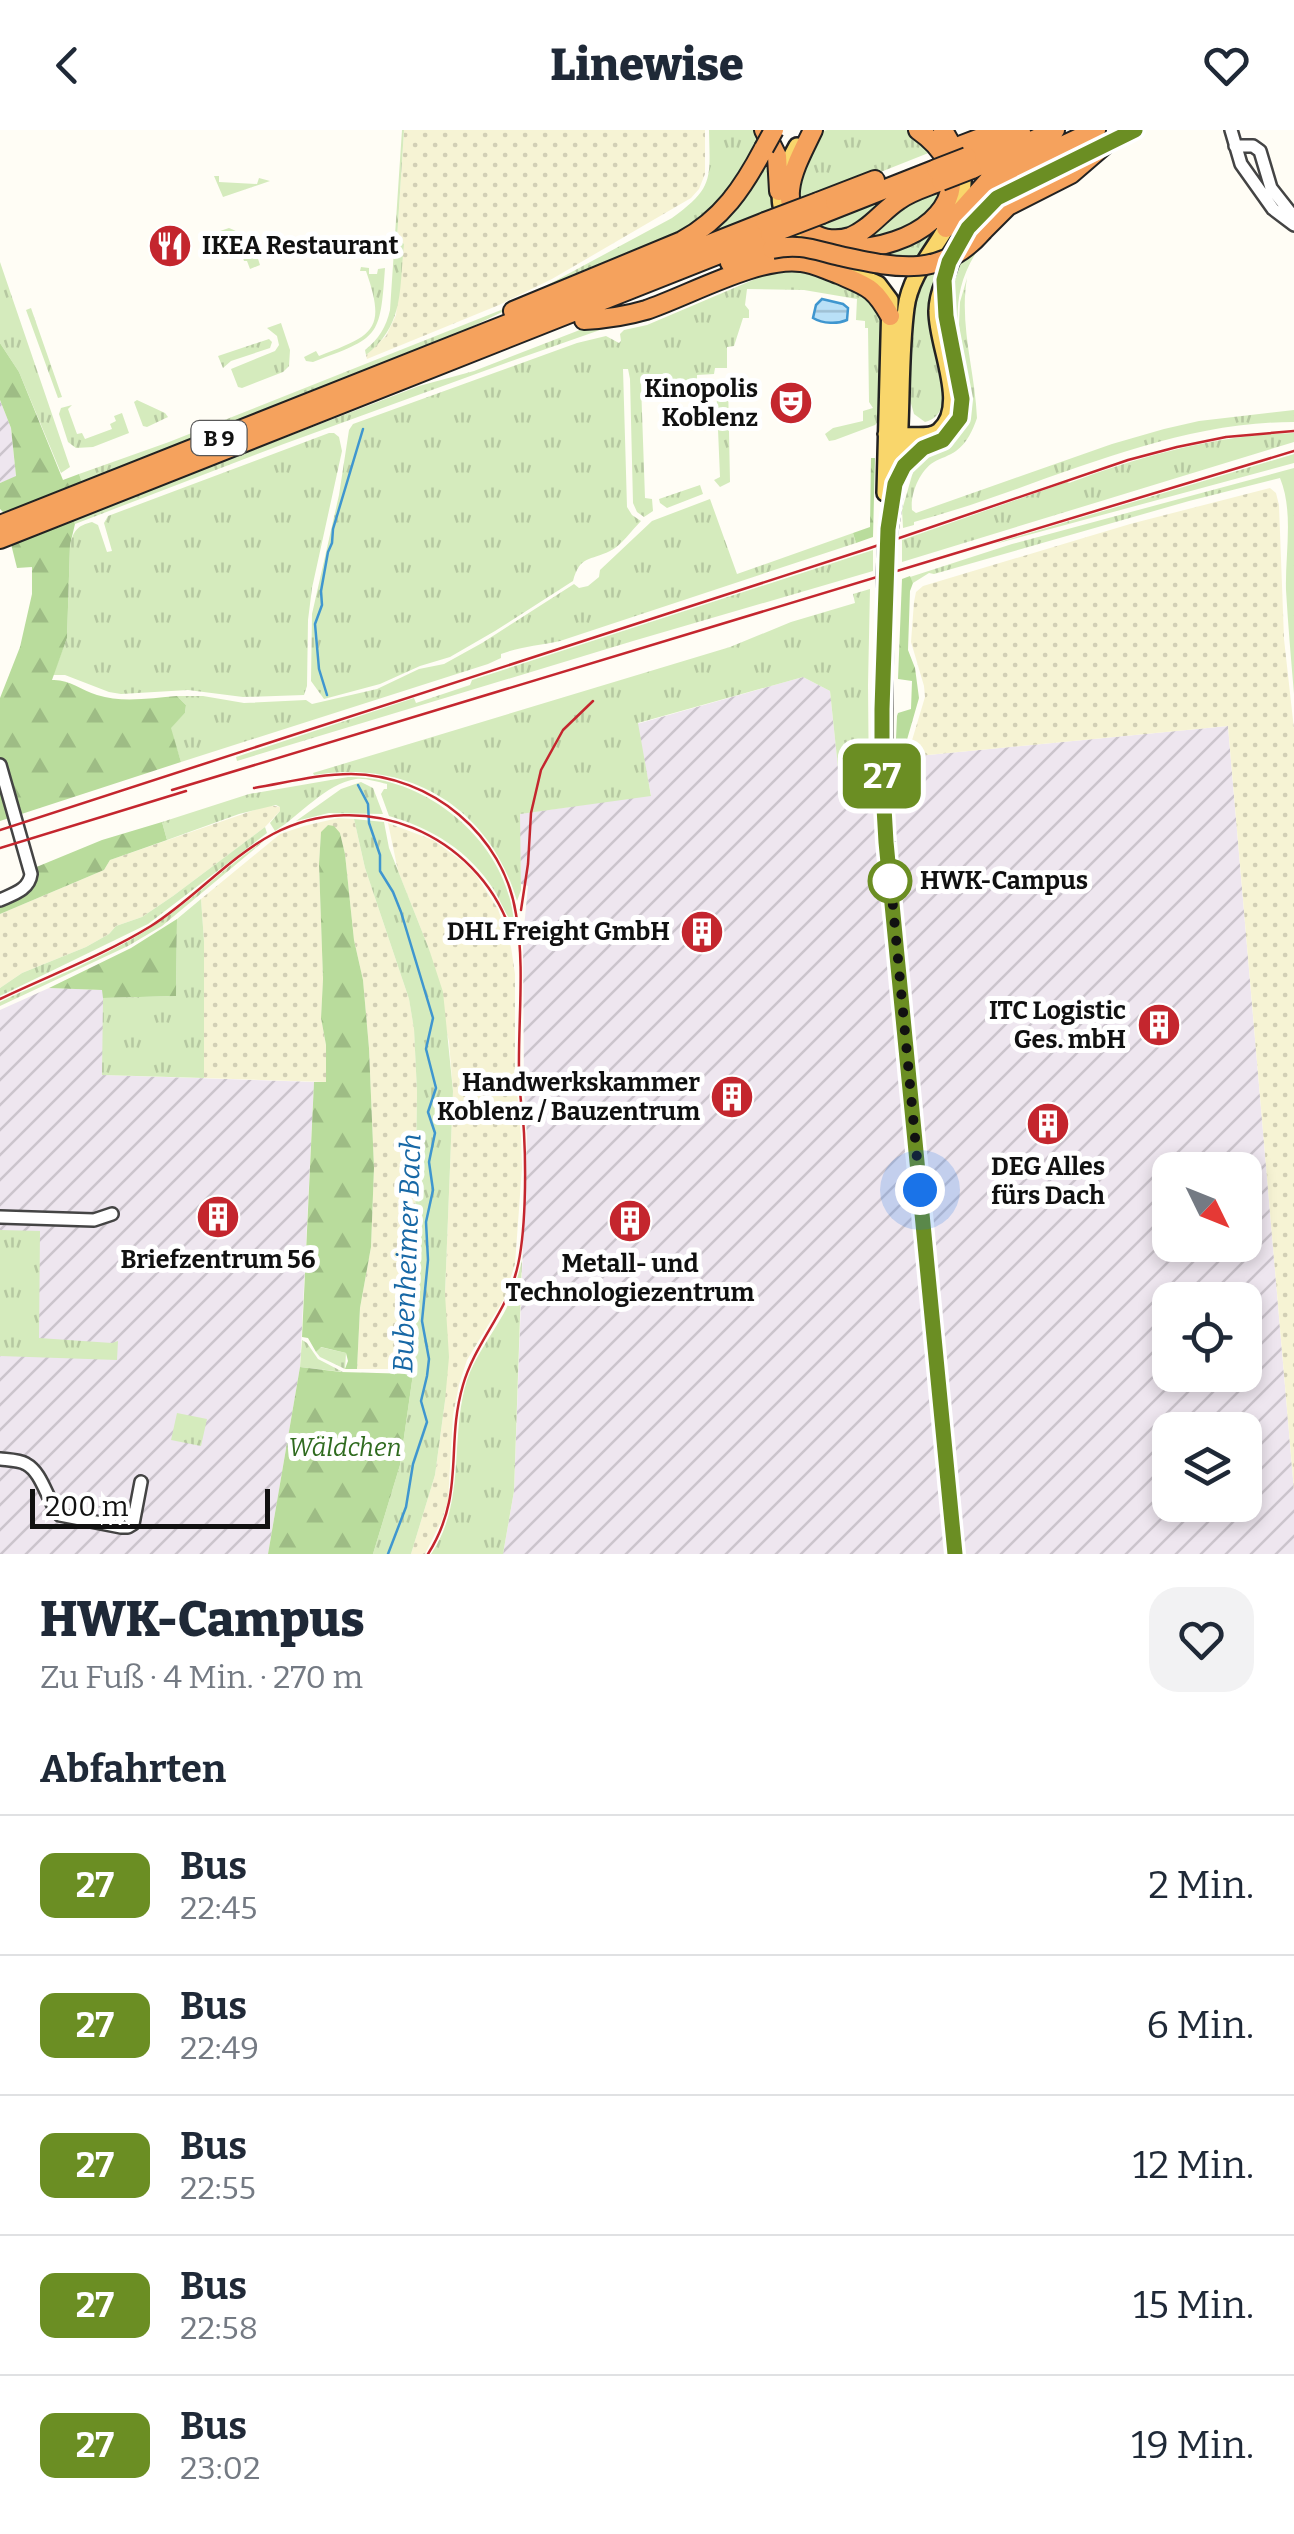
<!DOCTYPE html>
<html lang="de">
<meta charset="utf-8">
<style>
body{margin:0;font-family:Bitter,serif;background:#f2f2f3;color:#1f2937;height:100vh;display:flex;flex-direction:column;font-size:38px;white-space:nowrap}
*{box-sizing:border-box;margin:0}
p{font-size:32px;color:#747a83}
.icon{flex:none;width:55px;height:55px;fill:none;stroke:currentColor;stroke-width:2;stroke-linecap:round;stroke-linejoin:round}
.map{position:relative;height:1424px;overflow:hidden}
.side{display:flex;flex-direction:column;background:#fff;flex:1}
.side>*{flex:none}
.badge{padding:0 20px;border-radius:15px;font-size:35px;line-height:65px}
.needle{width:65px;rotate:133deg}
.buttons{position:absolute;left:1152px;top:1022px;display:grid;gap:20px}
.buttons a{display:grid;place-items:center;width:110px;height:110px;border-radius:20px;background:#fff;box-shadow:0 5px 15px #0003;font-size:50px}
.scale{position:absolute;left:30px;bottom:25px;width:240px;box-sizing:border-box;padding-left:10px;border:5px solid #111;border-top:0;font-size:28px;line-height:35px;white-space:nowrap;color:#111;-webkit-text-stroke:8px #fff;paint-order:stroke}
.you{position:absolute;width:50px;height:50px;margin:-25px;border:8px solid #fff;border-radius:50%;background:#1a73e8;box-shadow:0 0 0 15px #1a73e833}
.map>.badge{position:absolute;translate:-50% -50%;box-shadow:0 0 0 5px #fff}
h2{padding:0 40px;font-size:38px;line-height:90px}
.round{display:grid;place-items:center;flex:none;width:105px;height:105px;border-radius:30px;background:#f2f2f3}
.headline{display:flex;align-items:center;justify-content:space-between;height:170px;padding:0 40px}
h1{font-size:48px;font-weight:800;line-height:75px}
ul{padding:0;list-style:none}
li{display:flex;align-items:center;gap:30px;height:140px;padding:0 40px;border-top:2px solid #e0e1e3}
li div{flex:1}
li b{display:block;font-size:38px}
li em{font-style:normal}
li .badge{min-width:110px;font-weight:700;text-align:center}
header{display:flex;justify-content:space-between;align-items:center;height:130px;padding:0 40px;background:#fff;font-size:45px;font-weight:800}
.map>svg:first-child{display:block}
.industrial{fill:url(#industrial-furrows);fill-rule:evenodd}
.farmland{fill:url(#farmland-dots)}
.grass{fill:url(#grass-tufts)}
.forest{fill:url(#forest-firs)}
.water{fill:url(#water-rules);stroke:#3f96cf;stroke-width:2.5}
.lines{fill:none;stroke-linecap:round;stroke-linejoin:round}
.stream{stroke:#3f96cf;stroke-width:2.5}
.minor-casing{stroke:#444;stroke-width:16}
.major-casing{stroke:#222;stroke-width:20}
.highway-casing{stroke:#222;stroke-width:22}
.minor{stroke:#fff;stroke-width:11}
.major{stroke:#f9d66b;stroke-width:15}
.highway{stroke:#f5a25d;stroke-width:18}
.rail{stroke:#c4262e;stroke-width:2.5}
.highway-bridge-casing{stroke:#222;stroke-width:22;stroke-linecap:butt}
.highway-bridge{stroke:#f5a25d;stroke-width:18}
.line-casing{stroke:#fff;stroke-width:22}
.line{stroke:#6b8e23;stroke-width:15}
.walk{stroke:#111;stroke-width:10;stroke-dasharray:0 18}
.stop-dot{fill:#fff;stroke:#6b8e23;stroke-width:5}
.labels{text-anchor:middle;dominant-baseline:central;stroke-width:10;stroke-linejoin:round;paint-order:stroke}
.shield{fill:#fff;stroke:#585858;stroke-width:2.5}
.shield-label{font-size:22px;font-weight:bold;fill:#111}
.poi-label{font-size:25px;font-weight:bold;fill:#111;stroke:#fff;text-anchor:end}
.stop-label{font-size:25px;font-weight:bold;fill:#111;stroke:#fff;text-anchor:start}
.park-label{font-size:25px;font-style:italic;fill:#2f6b1f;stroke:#fff}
.water-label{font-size:28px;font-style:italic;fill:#1768a6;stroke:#fff}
</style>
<header><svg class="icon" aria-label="back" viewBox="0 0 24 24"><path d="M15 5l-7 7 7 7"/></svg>Linewise<svg class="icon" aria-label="heart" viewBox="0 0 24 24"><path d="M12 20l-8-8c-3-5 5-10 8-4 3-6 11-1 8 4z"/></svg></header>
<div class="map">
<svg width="1294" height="1424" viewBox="0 0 1294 1424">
<defs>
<pattern id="industrial-furrows" width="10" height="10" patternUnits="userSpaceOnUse" patternTransform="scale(2.5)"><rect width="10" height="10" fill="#eee6ef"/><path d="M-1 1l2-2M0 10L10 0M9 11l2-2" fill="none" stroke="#cbc4cc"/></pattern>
<pattern id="farmland-dots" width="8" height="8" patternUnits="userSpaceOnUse" patternTransform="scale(2.5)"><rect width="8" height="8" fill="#f6f3d4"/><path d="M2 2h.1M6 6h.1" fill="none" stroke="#d2cfb5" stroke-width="1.8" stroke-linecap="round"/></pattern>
<pattern id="grass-tufts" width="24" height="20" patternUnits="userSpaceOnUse" patternTransform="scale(2.5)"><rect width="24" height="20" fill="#d5ebbd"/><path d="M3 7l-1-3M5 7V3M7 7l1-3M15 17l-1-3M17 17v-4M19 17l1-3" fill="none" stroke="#b6c8a1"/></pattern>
<pattern id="forest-firs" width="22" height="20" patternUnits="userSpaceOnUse" patternTransform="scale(2.5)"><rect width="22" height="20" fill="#b9dc9c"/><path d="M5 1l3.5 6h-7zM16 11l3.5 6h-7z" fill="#9ebc85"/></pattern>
<pattern id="water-rules" width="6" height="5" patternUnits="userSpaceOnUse" patternTransform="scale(2.5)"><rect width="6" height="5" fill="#b9e0f7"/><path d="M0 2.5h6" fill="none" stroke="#9ebfd3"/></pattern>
</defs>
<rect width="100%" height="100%" fill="#fffdf5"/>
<path class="industrial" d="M0,270L11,298L16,347L0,353Z
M803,547L830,561L839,647L874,666L875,646L899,644L907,627L1228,596L1294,1360V1424H503L514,1361L527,1007L524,959L523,808L528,756L521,754L519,684L651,665L637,594ZM1170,1040H1245V1115H1170ZM1170,1170H1245V1245H1170ZM1170,1300H1245V1375H1170Z
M49,858L103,860V945L314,952L300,1237L268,1424H0V880Z"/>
<path class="farmland" d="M404,0H705V44L699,59L691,68L552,149L499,175L367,229L366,225L386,206L396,185L403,115L397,110Z
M1270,358L1276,363L1279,375L1284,509L1294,599V1360L1228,596L907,627L925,567L924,556L911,512L914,472L916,462L923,456L1130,394Z
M269,675L280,677V681L265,697L173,766L142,787L116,796L109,804L86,817L22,843L0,858V784L104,740L110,730Z
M338,688L354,689L365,738L409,869L414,898L417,962L413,1238L408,1239H357L360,1178L371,1117L374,1038L369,918L363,850L354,810L345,724L340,703L328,695L321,703L319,734L323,849L321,888L326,915V952L204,948V811L201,769L280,704L304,696Z
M388,693L433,710L462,731L476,745L498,779L511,817L515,844V940L521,1006L522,1038L515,1134L504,1169L467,1230L459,1255L453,1285L448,1371L441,1392L425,1424H411L435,1345L445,1271V1164L453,961L449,912L429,819L398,741Z"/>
<path class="grass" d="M402,0H404L397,109L404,114C399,158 405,195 366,225L365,220C379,209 386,197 390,180Z
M709,0H759L762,4L734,59L688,101L519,174L465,200L83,355L79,344L169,312L501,180L672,88C714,58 710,49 709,0Z
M827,0H912L936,20L795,76L793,64L820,2Z
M767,21L778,82L688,117Z
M938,44L844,105L809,95Z
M214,46H219V52L257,54L259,48L270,51L223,67Z
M947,53L938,80L885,111L854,110L898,75Z
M944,86L914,132L870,125Z
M229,98C246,104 255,118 260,135L250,139L247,131H244L237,109L231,106L211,113L208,105Z
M981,115C947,164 960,196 960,248C954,224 939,155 955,135C961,128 974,122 981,115Z
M0,132L70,337L61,343L19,242L0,213Z
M789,135L870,161L882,184L878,292L875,295L835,310L829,311L825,304L833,298L863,291V281L873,278L869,272L868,198H865V191L856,190L857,169L804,160L747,159L745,175L749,180V188H743L734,216L727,217V238H715L714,244L697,245V251L641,254L645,368L652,369L653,381L644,387L637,382L633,373L630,249L628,239H623L627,377L632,385L641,391C631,401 622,415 610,421C590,431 580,425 573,451L495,501L450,527L420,536L380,554L324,569L311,551L312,484L339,365L349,300L353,294L577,213L606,206L619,213L621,211L620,204L624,200L647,195L767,144L770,141Z
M361,137L369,138V144H377L378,139L385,138C380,209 379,207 313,232L306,231L304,227L316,221L319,226C373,205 387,201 366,141H360Z
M938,141C934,162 933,183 934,205C936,229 959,284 925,292L914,284L910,270L912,189L916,161L923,144Z
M766,142L648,191L600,200L506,233L281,315L75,394L73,389L419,256L474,241L590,196Z
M967,148C959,195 975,241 977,288C973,300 967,313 956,321C949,326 941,328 934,332C920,340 910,364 912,380L916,383L1112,314L1164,299L1199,291L1294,280V292C1161,292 1040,358 914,392V395L903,398L902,380L915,335L951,312L961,301L968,284L959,194L960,172Z
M31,178L62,267L58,268L26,180Z
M281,193L290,220L289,236L283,242L242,258L238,257L231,239L275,221L279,215L277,206L267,198Z
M269,209L272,212L270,218L231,231L223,238L218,226Z
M728,251L730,352L720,357L714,350L720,347L716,252Z
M137,270L165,283L168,287L147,297L143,296L134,272Z
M72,275L68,279L77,304L82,303L85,309L112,299L110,294L116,291L114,286L122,283L129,303L93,317L76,318L68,312L59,284L61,278Z
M329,303H334L339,307L342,321L312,458L308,490L307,556L304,565L243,567L188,560L121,564L109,562L65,545H53L67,508L70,415C74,400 77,396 92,392L98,395L107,422L112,421L104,393L108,386Z
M1294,303V312L902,432V410L1067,352L1069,353C1141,326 1217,305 1294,303Z
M1294,324V333L995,414L1006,410Z
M1294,338V564C1291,529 1288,494 1286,460C1285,424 1294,382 1280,348L1189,371L934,444L929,443L913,453L910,447L1012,414Z
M700,355L703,364L667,378L660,373L659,369Z
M710,369L737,444L853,403L856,413L560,511C538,516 522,516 501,524V528L488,534L181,632L170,598L185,583L186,575L177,566H203L244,573L306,570L312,574L377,559L419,539L444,534L482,513L574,454L579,458L588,456L599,447L600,440L652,391Z
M873,420V441L633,511L237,631L236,627L414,568L416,573L470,555L472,550Z
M870,459L868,555L869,664L839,647L830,561L803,547L638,593L651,666L520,684L521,760L517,771C490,678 409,629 314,645L313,643L730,517L791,492L855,473L853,464Z
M348,647C428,645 509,714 514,794C505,785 501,771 494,760C469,721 432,698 389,686L381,664L384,659H387V654C377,652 366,648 356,649C325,654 301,685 275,701L270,693L280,681V677L276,675L239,684L167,710L162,692L249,664Z
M361,652L373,658L383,684L329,683L296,691L341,659Z
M354,689L384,692L389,718L429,819L443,862L453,961L445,1164L449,1227L445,1271L435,1345L411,1424H373L400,1335L413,1244L417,962L414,899L409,869L365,738Z
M265,697L267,703L148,794L0,866V858L22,843L86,817L109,804L116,796L142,787L173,766Z
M264,711L162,796L128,816L0,876V872C51,848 106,827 153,796C193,771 225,736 264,711Z
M201,769L204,811V948L102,945L103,868L176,866L177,789Z
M0,1100L40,1101L39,1208L112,1213L118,1211L117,1230L0,1226Z
M522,1130L514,1361L503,1424H431C467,1371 449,1308 467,1250C475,1227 489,1209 501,1188C512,1170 517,1150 522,1130Z
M302,1210L307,1213L318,1229L343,1242L300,1237Z
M320,1217L346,1223L345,1239L320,1227L316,1222Z
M177,1283L207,1289L201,1316L171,1310Z"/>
<path class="forest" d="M0,213L19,242L63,350L79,344L83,355L5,384L0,379V353L16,346L11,298L0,270Z
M871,328H875L873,407L856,413L853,403L870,397Z
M73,389L75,394L70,415L67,508L52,550C69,549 81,560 97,565C122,573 151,568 177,566L186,575L185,583L171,598L181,632L0,691V568L20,517L32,464V437L17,438L11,414Z
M910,446L913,453L910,461L908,520L915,538L919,568L902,627L897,634L895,632L897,586L898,583L911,579L912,551L898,549L902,449Z
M162,692L167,710L110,730L104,740L0,784V774L26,761L34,738L102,710Z
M328,695L334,696L340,703L345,724L354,810L363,850L369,918L374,1038L371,1117L360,1178L357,1239H345L348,1231L346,1223L321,1217L316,1222L308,1208L302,1207L314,952H326V915L321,888L323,849L319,734L321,702Z
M177,789L176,866L103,868L102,860L49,858L131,818Z
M300,1237L341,1242L413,1244L400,1335L373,1424H268Z"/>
<path class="water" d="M822,169L843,174L848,178L847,190C838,194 823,194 813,188L816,175Z"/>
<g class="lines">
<path class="stream" d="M327,565L319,539L315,494L322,475L321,461L328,422L332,413L333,399L363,299
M358,655L368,674L369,693L380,725V741L393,762L401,782L433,888L426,919L436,958L428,982L435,1003L429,1032L433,1060L426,1092L428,1130L422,1191L429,1229L427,1246L421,1271L427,1292L413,1334L406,1377L388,1424"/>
<g class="minor-casing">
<path id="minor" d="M1231,0L1241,34L1273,79L1294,95
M1235,16H1253L1260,21L1271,58L1294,87
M0,635L31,744C29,760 13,764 0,770
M0,1087L94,1090L112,1084
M0,1329C8,1330 19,1330 26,1334C43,1343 47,1372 60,1385L121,1397H128L133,1394L141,1352"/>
</g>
<g class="major-casing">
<path id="major" d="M797,16C772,60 773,89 813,123
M856,144L878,154L890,170L885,363
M886,304C901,304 929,310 939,301C969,277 936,214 937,181C937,170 940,161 944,151C955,115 972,85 1004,63L1135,0
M894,310C912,321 928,320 946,307
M955,1424L886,712C882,638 883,565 885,491C886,461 884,429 889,399C893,371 897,344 899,316C902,270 900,223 906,178C912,125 976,87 961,33"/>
</g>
<g class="highway-casing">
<path id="highway" d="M764,0L777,26L779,61
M813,0C797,34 770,76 813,103C823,110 838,111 850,107C869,100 882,81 899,70C911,61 927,57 941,51
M943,0L957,25
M962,15L1001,0
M967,27L1022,5
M972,39L1055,0
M818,72L875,50
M822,84L936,39
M946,98L988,51L1096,0
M983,101L1008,76L1071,44L1107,13
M832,119C854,120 875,118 895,111C954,91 974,39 918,0
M730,133L772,119
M513,181L682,111C722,89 743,58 764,18
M584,190C605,189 626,186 646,180C688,166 759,126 801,132C814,133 826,140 838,144C868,157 874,157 890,186
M0,395L765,92
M0,409L770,104"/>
</g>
<use href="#minor" class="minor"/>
<use href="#major" class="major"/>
<use href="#highway" class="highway"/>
<path class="rail" d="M254,658C285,653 319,644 351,644C431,645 504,705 516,784C525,836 518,891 519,943C519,963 523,983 524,1003C526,1040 526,1104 517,1139C507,1182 475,1213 463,1255C445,1316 466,1364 428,1424
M172,660L1294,321
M0,700L870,418L1128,330L1177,317L1226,307L1294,301
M0,718L186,661
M521,780L528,734L531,683L541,640L563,600L593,571
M0,869C50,845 104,825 151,796C194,769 228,728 273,704C364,656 476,704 510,799"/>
<g class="highway-bridge-casing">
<path id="highway-bridge" d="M764,18L774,0
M936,39L967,27
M941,51L972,39
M765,92L818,72
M770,104L822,84
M772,119C800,113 814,120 840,126C896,138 942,149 983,101"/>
</g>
<use href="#highway-bridge" class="highway-bridge"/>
</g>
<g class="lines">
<g class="line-casing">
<path id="line" d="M955,1424L886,712L882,643V579L888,399L895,354L904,336L923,318L943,310L960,288L962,269L946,186L944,150L949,132L968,98L997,68L1135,0"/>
</g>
<use href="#line" class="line"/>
<path class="walk" d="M890,751V745L920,1060"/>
</g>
<defs>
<g id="restaurant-disc" transform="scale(2.25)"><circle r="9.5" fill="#c4262e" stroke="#fff"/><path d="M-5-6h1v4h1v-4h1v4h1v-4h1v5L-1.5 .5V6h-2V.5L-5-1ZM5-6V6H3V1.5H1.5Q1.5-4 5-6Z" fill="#fff"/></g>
<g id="theatre-disc" transform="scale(2.25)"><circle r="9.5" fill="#c4262e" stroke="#fff"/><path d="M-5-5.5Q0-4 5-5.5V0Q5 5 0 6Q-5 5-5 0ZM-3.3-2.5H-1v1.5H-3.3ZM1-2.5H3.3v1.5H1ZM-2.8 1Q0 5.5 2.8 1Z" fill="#fff"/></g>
<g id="building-disc" transform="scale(2.25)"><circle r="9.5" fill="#c4262e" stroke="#fff"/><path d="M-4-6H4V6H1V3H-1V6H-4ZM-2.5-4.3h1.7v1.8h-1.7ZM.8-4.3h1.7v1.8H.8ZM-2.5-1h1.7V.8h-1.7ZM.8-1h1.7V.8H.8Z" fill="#fff"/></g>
</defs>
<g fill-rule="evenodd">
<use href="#restaurant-disc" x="170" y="116"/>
<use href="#theatre-disc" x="791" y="273"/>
<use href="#building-disc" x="702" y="802"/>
<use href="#building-disc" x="1159" y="895"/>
<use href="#building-disc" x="732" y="967"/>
<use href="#building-disc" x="1048" y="994"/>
<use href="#building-disc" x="218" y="1087"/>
<use href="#building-disc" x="630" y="1091"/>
</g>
<circle class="stop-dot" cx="890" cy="751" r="20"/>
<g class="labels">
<rect class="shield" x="191.5" y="291" width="55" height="34" rx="8"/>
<g class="shield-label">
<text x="219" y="308">B 9</text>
</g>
<g class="poi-label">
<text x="202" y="116" text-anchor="start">IKEA Restaurant</text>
<text x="758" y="259">Kinopolis<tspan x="758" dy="29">Koblenz</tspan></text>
<text x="670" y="802">DHL Freight GmbH</text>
<text x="1126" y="881">ITC Logistic<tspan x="1126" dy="29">Ges. mbH</tspan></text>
<text x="700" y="953">Handwerkskammer<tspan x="700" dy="29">Koblenz / Bauzentrum</tspan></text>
<text x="1048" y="1037" text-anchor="middle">DEG Alles<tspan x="1048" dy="29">fürs Dach</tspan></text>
<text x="218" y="1130" text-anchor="middle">Briefzentrum 56</text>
<text x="630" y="1134" text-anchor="middle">Metall- und<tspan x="630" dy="29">Technologiezentrum</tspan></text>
</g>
<g class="stop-label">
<text x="920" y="751">HWK-Campus</text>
</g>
<g class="park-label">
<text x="345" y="1318">Wäldchen</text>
</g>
<g class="water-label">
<text transform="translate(407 1123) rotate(-88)">Bubenheimer Bach</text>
</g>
</g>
</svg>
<div class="buttons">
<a><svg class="needle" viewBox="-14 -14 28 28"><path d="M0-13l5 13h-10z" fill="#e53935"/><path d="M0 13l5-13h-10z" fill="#747a83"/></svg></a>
<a><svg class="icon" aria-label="locate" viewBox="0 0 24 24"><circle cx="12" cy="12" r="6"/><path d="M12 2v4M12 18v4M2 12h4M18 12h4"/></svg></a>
<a><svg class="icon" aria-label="layers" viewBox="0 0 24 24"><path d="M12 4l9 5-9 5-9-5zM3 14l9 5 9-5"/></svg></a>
</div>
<div class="scale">200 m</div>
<div class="you" style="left:920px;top:1060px"></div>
<b class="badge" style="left:882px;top:646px;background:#6b8e23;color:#fff">27</b>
</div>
<section class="side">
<div class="headline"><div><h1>HWK-Campus</h1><p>Zu Fuß · 4 Min. · 270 m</p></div><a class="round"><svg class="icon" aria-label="heart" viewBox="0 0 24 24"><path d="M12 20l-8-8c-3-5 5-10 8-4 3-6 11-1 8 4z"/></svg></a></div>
<h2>Abfahrten</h2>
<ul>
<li><span class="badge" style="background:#6b8e23;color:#fff">27</span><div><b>Bus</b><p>22:45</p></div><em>2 Min.</em></li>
<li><span class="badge" style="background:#6b8e23;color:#fff">27</span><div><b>Bus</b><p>22:49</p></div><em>6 Min.</em></li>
<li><span class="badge" style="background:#6b8e23;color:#fff">27</span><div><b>Bus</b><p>22:55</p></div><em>12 Min.</em></li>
<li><span class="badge" style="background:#6b8e23;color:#fff">27</span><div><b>Bus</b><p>22:58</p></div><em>15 Min.</em></li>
<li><span class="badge" style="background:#6b8e23;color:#fff">27</span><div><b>Bus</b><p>23:02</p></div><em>19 Min.</em></li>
</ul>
</section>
